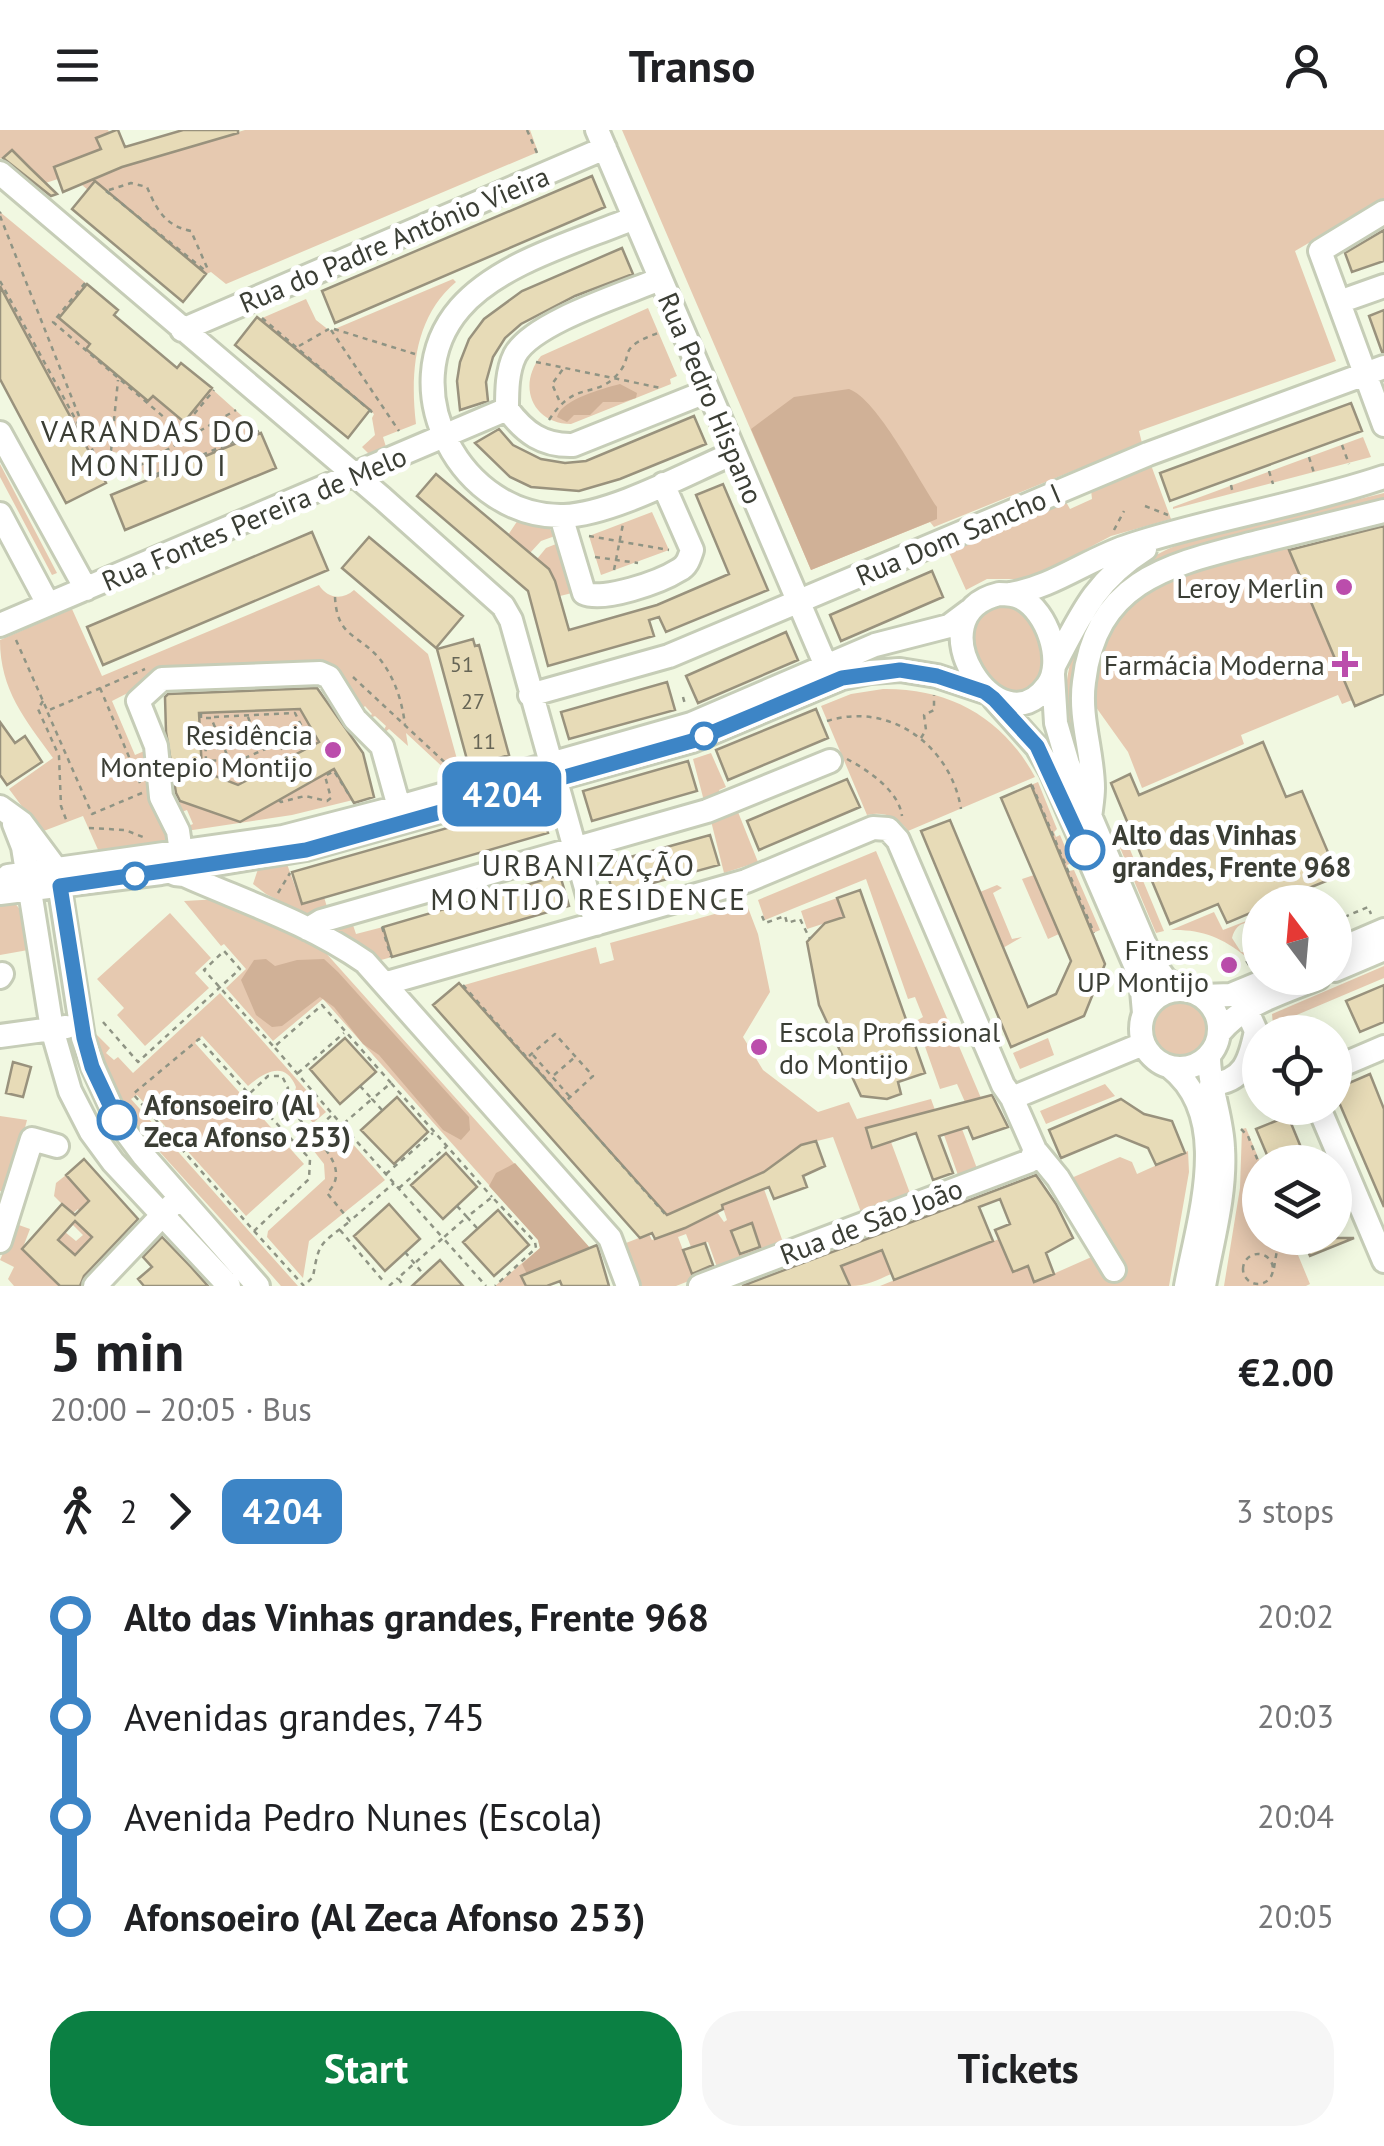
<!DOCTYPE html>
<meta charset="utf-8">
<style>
body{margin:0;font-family:"PT Sans",sans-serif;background:#f6f6f6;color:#202124;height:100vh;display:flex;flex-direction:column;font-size:38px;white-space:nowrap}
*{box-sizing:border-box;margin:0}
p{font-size:32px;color:#757577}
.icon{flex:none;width:55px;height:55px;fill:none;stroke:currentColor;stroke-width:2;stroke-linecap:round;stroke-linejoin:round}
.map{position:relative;height:1156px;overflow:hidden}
.details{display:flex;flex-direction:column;background:#fff;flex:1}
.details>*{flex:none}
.badge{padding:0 20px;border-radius:15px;font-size:35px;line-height:65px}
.needle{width:65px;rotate:344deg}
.tools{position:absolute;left:1242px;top:755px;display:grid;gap:20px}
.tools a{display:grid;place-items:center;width:110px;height:110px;border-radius:50%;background:#fff;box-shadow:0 5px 25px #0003;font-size:50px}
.map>.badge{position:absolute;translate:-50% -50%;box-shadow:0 0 0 5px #fff}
.legs{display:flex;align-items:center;gap:15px;height:110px;padding:0 50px;font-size:32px}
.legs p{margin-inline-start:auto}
.overview{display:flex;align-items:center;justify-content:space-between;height:170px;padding:0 50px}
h1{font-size:55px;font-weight:800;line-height:75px}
.cta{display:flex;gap:20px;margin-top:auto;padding:20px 50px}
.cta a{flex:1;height:115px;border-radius:40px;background:#0b8043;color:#fff;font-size:40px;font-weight:800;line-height:115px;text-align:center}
.cta a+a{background:#f6f6f6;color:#202124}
ul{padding:0 50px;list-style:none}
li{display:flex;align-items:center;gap:35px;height:100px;font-size:38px}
li i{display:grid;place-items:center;width:15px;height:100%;margin:0 12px;background:currentColor}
li i::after{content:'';width:25px;height:25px;margin:-12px;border:8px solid;border-radius:50%;background:#fff}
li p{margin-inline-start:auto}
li:first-child i{background:linear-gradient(#0000 50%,currentColor 0)}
li:last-child i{background:linear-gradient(currentColor 50%,#0000 0)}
header{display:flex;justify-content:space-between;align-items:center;height:130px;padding:0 50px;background:#fff;font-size:45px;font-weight:800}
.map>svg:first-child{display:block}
.green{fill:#e6c9b0}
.forest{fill:#d0b197}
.building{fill:#e7dbb7;stroke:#99927d;stroke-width:2.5;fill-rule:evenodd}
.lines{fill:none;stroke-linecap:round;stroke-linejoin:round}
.minor-casing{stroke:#c6cdb7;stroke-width:28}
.path{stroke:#8f9484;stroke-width:2.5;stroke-dasharray:5 5;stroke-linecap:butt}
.minor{stroke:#fff;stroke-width:22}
.line-1-casing{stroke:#fff;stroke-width:22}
.line-1{stroke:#3d85c6;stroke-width:15}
.poi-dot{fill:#bb4dac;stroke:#fff;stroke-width:4}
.stop-1-dot{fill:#fff;stroke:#3d85c6;stroke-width:5}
.labels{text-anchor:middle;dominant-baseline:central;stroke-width:10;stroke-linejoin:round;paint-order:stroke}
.number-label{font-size:22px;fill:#666556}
.street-label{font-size:28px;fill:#3b3e35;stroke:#fff}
.poi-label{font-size:28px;fill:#3b3e35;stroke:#fff;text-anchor:end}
.stop-label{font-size:28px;font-weight:bold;fill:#3b3e35;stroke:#fff;text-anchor:start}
.neighbourhood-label{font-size:30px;letter-spacing:2.5px;fill:#3b3e35;stroke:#fff}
</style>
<header><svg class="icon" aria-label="menu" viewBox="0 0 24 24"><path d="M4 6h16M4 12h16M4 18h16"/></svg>Transo<svg class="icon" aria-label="person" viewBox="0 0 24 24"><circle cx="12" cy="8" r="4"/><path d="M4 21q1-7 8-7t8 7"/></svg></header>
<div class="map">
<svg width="1384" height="1156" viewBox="0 0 1384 1156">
<rect width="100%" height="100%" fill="#f1f8e1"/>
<path class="green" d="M0,0H108L109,2L97,8L101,19L54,37L58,49L33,57L25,49L32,40L12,20L0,29Z
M245,0H530L538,22L226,154L211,142L206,144L95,52L88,60L82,55L122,37Z
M622,0H1384V69L1295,121L1336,231L1139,301L1142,313L934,397L930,392L811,440Z
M0,82L87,154L90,214L148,271L153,266L183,291L212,259L261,303L148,350C134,330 116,313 91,326L0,156Z
M453,149L456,152C414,187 410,244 416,294L383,307L386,317L369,324L362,317L375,305L372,288L374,284L260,189L306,169L316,190L330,201Z
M648,178L677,246L670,249L671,254L571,294C532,294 517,255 541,226Z
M1363,307L1371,327L1173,379V377Z
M0,334L57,443L52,445L0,347Z
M1151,335L1171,389L1111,406L1030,449H987L966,460L948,420L1065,370L1070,379L1092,369L1091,360L1094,358Z
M1384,363V372L1175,426L1101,482L1086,646C1078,627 1070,608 1067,587C1058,510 1109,441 1180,414Z
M652,382L669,420L601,445L589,406Z
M518,390L548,396L555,406L541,411L530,423L508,405Z
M1286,411L1352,570L1342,574L1338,565L1241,605L1244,614L1142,658L1128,622L1088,566L1110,493L1159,447Z
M556,414L572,463L560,466L556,454L537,429L546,418Z
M319,455C327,468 342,471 354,460L428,524L460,640L449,643L406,603L408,616L389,599L381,605L386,596L375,586L366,590L372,584L365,576L357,584L330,543L163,545L112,571L135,625L149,619L170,705L167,712L99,722L83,686L41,702L9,659L53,628C25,589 0,560 0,510L72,479L102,546Z
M1001,474C1007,475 1013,475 1018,477C1039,489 1046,526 1041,546L1023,561L1006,562L985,546L972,513L976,488Z
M883,559C950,558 1003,588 1035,647L908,701C899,687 883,681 867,685L821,576L851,564Z
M300,579L319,612L238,655L202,641L199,583Z
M711,623L726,657L719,660L721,665L704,671L693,629Z
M334,639L353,670L292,685L186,701L184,698L193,694L187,680L176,684L169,668L240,692Z
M1038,652L1057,699L1054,702L1056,707L1060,705L1072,733L1067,735L1069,741L1074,740L1100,800L1093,803L1031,655Z
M738,682L758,732L724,743L711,691Z
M1121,698L1164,801L1156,803L1113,701Z
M876,721L981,968L965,972L957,954L940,959L916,891L923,887L915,867L908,869L866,749L765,790L758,770Z
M287,734L301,773L324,767L327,777L305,784L266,764L253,754L258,739Z
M1034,745L1059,804L1048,809L1022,749Z
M997,755L1002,758L993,763L1012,809L1022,807L1003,818L980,762Z
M837,768L844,787L807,799L801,781Z
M220,769L325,822L590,1118L522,1146L526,1156H495L540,1118L538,1110L323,869L273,911L226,858L246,839L224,814L221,816L184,771Z
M14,772L22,782L28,820L0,825V774Z
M747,775L758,804L770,862L743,907L763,940L818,982L849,972L857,989L931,969L935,980L866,998L872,1017L891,1012L911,1066L862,1085L833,1007L801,1015L764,1042L666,1085L461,856L596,817L600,834L614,830L610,813Z
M1214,782L1223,800L1254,788L1257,796C1245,789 1235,795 1232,808L1241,822L1251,823L1260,816V820L1245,826C1222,807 1200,799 1171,800Z
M170,783L211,828L195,843L209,858L145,916L117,885L124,878L97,849Z
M352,792L356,804L383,797L392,827L381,830L334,798Z
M1384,836V848L1273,895L1272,884Z
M220,863L326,982L313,993L293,970L296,957C285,930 265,942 248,956L202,906L195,913L304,1034L246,1086L137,965L131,969L298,1156H281C254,1125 226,1095 198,1064C156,1017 105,969 96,904L110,918L106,923L114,930L118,927L133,943Z
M1149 896a31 31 0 1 1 62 0a31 31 0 1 1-62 0Z
M1048,908L1054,925L1020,939L1013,923Z
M1105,954L1115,966L1046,994L1040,981Z
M0,986L27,990L8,1063L0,1061Z
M334,993L385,1050L309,1111L303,1148L267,1107L268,1101L325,1049L324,1034L310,1016Z
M1246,998L1260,1032V1108H1291L1310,1154L1306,1156H1224L1240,1058L1242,999Z
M962,999L978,1041L959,1048L944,1005Z
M1188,1021L1189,1042L1169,1156H880L902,1147L894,1129L887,1132L891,1144C877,1150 867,1156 850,1156L841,1136L896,1115L914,1143L999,1109L1013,1142L1028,1136L1035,1152L1096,1125L1069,1049L1120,1027L1132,1032L1137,1044Z
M66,1045L125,1111L116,1121L98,1103L60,1156H14L8,1149L14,1137L0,1130L16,1094L30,1099L22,1120L37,1134L65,1102L76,1111L83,1105L69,1091L72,1088L84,1099V1086L78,1079L72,1084L54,1066L56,1053Z
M764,1059L784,1115L718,1140L708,1112L691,1117L686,1104L678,1107L694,1149L676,1156H642L626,1113L649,1104L652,1110L717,1082L724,1092L727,1090L722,1075Z"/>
<path class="forest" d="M620,254L637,263L636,268L623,272H603L590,285H574L567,292L557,287C562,269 602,259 620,254Z
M849,259C877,269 918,349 937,377V389L811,440L751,299L794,267Z
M266,829L275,836L297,830L324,829L338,842L469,987L470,1000L461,1010L443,1000L379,925L363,914L334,877L320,867L282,896L272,897L256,885L241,850L254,830Z
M515,1033L590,1118L527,1144L522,1134L540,1118L538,1110L489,1056L496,1043Z"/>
<path class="building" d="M116,0H118L125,17L183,0H238V3L122,37L63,62L54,37L101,19L96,8Z
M12,20L30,38L57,64L51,66L3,28Z
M592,46L605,77L335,193L322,161Z
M95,51L206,144L183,172L72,79Z
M1384,100V131L1352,142L1345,123Z
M622,118L633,144L575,166L521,194L505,208L493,227L486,252L488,271L460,280L457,251L460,232L469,209L484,189L522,161Z
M87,154L118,180L114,185L177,238L181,233L212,258L184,292L153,266L148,271L86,219L90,214L59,188Z
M0,156L106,353L66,373L0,249Z
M1384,180V222H1382L1369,186Z
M257,187L370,280L348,308L235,215Z
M1351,273L1362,301L1170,371L1160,343Z
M694,286L706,314L620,349L579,361L531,357L510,347L475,313L499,299L513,315L541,329L565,333L586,331Z
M261,303L276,338L125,400L111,365Z
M436,344L549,439L555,451L569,500L657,475L729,444L696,365L723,354L768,460L666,502L659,487L649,490L654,506L548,536L528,461L417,366Z
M1384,396V564L1355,576L1289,420Z
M312,402L328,440L103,535L87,497Z
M369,407L463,486L436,518L342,438Z
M932,441L943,467L841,511L830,485Z
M786,502L798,530L698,573L686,546Z
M473,509L475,516L479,515L509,625L469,637L437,519Z
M667,552L675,580L569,609L561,582Z
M317,558L363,623L374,667L354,673L334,639L240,692L180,671L176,663L166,602L165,567L168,564ZM300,579L319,612L238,655L202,641L199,583Z
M816,579L828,608L728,650L716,620Z
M0,592L15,613L25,606L42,632L7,655L0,645Z
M1263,612L1286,667L1302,661L1330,727L1323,730L1331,749L1275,772H1260V779L1227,793L1218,774L1170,794L1111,653L1130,644L1139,665Z
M688,631L697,661L592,691L583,661Z
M847,649L860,677L759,720L747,691Z
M1031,655L1105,834L1084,886L1011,917L921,701L950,690L1028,877L1056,864L1071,831L1001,668Z
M539,672L548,703L302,774L292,742Z
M710,705L719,735L613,764L605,734Z
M560,745L569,776L392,827L383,797Z
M860,760L925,943L898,952L901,964L887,969L861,966L819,875L807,812L825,793L844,787L837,768Z
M459,853L667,1085L764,1042L801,1015L816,1011L825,1036L803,1046L807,1057L774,1069L769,1057L722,1075L723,1079L685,1098L655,1109L652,1103L640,1108L433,875Z
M1384,855V892L1360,902L1346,871Z
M345,908L376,942L340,974L310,939Z
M13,932L31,937L23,967L6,963Z
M1370,944L1384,979V1077L1335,963V959Z
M992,965L1008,997L973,1009L968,997L939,1006L953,1043L933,1050L916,1003L872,1018L866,998Z
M397,967L428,1002L394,1034L361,1000Z
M1121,969L1144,984L1172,991L1185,1023L1156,1035L1148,1018L1116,1005L1061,1028L1049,1000Z
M1288,986L1300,1015L1307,1032H1270L1256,999Z
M446,1023L477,1057L443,1089L411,1055Z
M84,1029L138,1089L84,1146L80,1156H60L22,1119L62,1074L75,1085L89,1071L66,1045ZM75,1091L92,1107L75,1125L58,1110Z
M1036,1045L1056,1074L1073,1108L1046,1123L1054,1144L1034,1152L1028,1136L1013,1142L995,1100L1010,1094L1000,1069L979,1077L993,1111L894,1150L882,1120L841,1136L850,1156H742Z
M389,1074L420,1109L385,1141L354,1106Z
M498,1080L529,1115L494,1146L463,1112Z
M752,1093L760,1117L740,1124L731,1101Z
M162,1107L191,1137L208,1156H144L138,1149L152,1137L143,1127Z
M1302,1108H1354L1310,1126Z
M705,1113L713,1135L692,1144L683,1120Z
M597,1115L609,1156H562L560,1151L547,1156H526L521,1146Z
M440,1130L463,1156H412L428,1141Z"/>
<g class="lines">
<g class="minor-casing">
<path id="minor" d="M597,0L826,536
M0,43L382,368L503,476L511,490L596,794
M1384,82L1320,121L1384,295
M634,88C579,111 500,132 460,178C391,258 462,389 564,386C613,384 687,343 734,323
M660,149C625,164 533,192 515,225C507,241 507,261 507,279C525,303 543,316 573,315L708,261
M1339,172L1384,156
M182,200L605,18
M0,303L86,459
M0,384L48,474
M561,386L584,463C603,472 660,452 679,440C687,436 689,429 692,420L663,354
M999,464C1006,464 1014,464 1021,468C1047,481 1065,532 1047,556C1000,622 911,485 999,464Z
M1010,464C1054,457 1089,428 1131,415C1214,388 1301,375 1384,347
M0,495L507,279
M1055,534C1081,484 1096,450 1145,419
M1053,545L1056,593L1068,634L1152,831L1165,849L1181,859
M530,565L669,526L1148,324L1384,237
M994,569L1037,617L1051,641L1141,849L1144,883
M0,677L22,693L57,740L83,908L93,937L117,990L143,1025L258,1156
M1090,688C1091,678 1093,668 1093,658C1093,623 1079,588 1084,552C1096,448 1173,434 1258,412C1300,402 1342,391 1384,381
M14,694L23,717L52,899L70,961L91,1002L113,1032L229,1156
M181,722L178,701L161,667L156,616L138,571L162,549L320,543L329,547L355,589L382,616L399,677
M175,744L184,745C245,772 309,793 365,832L610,1108L628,1156
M8,746L283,707L399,677L691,594L875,515L949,496L969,481
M0,763L161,743L306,719L692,611L842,548L870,542L900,540L937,546L985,562
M308,799L321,791L707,681L830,631
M1335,821L1384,800
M1335,840L1384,819
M0,847L2,844
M387,853L746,751L873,698L888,699L898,710L1003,955L1012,968L1035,1020L1058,1048L1114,1140
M1141 899a39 39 0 1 1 78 0a39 39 0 1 1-78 0Z
M1202,866L1231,865L1272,848
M1220,902C1244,873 1284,862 1318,848
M0,906L66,897
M1170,937C1234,987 1198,1089 1186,1156
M1335,938L1384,917
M1211,954C1244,952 1250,930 1256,901L1246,879
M1012,968L1143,914
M1319,978L1384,1131
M0,1111L32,1009L57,1016
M95,1156L172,1075
M700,1156L1030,1031L1035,1020
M1204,1156C1212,1111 1226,1064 1223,1018C1222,987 1209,958 1209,927"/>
</g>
<path class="path" d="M527,0L537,23
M109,60L131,53L147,57C157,81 166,96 191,101L209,142
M106,61L207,142
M0,83L1,82
M0,86L94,324
M0,151L83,303
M85,153L53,192L180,301L214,260
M262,188L373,283
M334,199L415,224
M331,200L399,301
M299,216L329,199
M536,232L661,258
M559,270L552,254L563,239
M549,290C575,250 592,269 615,247C638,224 612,220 658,203
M1342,315L1349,334
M111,321L118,250
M1309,327L1314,343
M139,336L236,280
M1269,341L1273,354
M147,348L259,301
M1231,355L1233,364
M1145,376L1168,385
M1114,400L1124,381
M589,406L669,420
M595,427L638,433
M614,440L623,394
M335,467C337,507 357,503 379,528C395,548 402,571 405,595
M16,510L47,580
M353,547L453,640
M100,558L140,653
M683,567L685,574
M43,571L38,579L59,626L61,676L67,692
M201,583V588H211L231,634L279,613L287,629
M214,587L295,583L304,601L280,612
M248,587L261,621
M827,591C890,571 951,616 961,679
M305,601L315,614
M921,608L926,600L924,585L934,580V565
M222,618L215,619L208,603L205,604L206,631L228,630
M847,629C868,640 899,661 902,686
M1032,655L1094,803
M142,663L92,684L47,581L145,539
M279,670L281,672L305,666L327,671L331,668L325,646L334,641L351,668
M89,698L125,700L143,707
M278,763L290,743
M762,786L765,793L785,786L787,793L800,789L810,809
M1335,791L1368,777L1371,784
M382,797L391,827
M1249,835L1245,829L1260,823
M463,855L665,1084
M103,892L138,932L240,839L224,821L204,840L274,917L322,875L391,953
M275,918L342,995
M533,925L570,967
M529,926L555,904L593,946L567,970
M298,943L344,903
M554,945L574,928
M360,956L372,969L342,995L443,1108L398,1148L404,1156
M249,964L310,1029L309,1049L254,1101L133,964L199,909L249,964L268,946H282L288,958L282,970L312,1003L333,984
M382,980L372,969L391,953L492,1067
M268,982L281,971
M1241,999L1248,1006L1260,1036
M313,1004C328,1022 348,1043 327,1063L350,1091L394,1053
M386,1044L433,1003
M399,1058L446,1017
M457,1076L467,1087L443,1108L486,1156
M477,1098L467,1087L492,1067L535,1112L536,1118L495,1156
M340,1100L384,1152
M254,1101L304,1156L313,1147C319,1111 320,1115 349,1092
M405,1122L424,1145
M1243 1139a15 15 0 1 1 30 0a15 15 0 1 1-30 0Z
M1274,1138L1279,1108
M389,1156L398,1148"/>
<use href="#minor" class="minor"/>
</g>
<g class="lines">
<g class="line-1-casing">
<path id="line-1" d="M117,990L92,937L84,908L60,756L306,720L692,611L842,548L900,540L937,546L985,562L994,569L1037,616L1085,720"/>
</g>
<use href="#line-1" class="line-1"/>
</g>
<g class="poi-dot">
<circle cx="1344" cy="457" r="10"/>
<path d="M1340 519h10v10h10v10h-10v10h-10v-10h-10v-10h10z"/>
<circle cx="333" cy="620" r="10"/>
<circle cx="1229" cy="835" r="10"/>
<circle cx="759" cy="917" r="10"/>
</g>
<g class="stop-1-dot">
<circle cx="704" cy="606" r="12"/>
<circle cx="1085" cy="720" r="18"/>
<circle cx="135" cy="746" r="12"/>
<circle cx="117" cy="990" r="18"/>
</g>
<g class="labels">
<g class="number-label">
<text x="462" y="534">51</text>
<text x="473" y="571">27</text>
<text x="484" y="611">11</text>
</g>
<g class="street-label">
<text transform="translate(394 109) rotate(-23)">Rua do Padre António Vieira</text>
<text transform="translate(711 268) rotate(67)">Rua Pedro Hispano</text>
<text transform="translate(254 388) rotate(-23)">Rua Fontes Pereira de Melo</text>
<text transform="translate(958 404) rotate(-23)">Rua Dom Sancho I</text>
<text transform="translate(871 1091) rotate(-21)">Rua de São João</text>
</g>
<g class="poi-label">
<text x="1324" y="457">Leroy Merlin</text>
<text x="1325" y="534">Farmácia Moderna</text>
<text x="313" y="604">Residência<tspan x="313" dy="32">Montepio Montijo</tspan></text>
<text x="1209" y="819">Fitness<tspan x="1209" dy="32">UP Montijo</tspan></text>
<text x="779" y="901" text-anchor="start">Escola Profissional<tspan x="779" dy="32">do Montijo</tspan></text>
</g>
<g class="stop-label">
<text x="1112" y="704">Alto das Vinhas<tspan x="1112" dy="32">grandes, Frente 968</tspan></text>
<text x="144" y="974">Afonsoeiro (Al<tspan x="144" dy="32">Zeca Afonso 253)</tspan></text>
</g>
<g class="neighbourhood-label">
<text x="149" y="300">VARANDAS DO<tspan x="149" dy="34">MONTIJO I</tspan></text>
<text x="589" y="734">URBANIZAÇÃO<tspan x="589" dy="34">MONTIJO RESIDENCE</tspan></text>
</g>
</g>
</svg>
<div class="tools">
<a><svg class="needle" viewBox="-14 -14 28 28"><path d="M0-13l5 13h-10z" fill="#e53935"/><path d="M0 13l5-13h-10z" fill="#757577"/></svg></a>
<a><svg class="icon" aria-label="locate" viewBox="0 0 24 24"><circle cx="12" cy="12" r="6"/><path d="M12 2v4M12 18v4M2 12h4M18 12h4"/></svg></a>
<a><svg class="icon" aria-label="layers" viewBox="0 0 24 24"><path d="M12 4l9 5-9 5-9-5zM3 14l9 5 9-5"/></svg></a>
</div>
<b class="badge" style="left:502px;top:664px;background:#3d85c6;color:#fff">4204</b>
</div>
<section class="details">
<div class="overview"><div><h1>5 min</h1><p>20:00 – 20:05 · Bus</p></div><b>€2.00</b></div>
<div class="legs"><svg class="icon" aria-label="walk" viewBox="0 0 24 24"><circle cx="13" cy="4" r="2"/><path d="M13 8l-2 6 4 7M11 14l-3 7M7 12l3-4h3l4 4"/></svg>2<svg class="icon" aria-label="forward" viewBox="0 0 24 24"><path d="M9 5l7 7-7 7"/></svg><b class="badge" style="background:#3d85c6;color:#fff">4204</b><p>3 stops</p></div>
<ul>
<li><i style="color:#3d85c6"></i><b>Alto das Vinhas grandes, Frente 968</b><p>20:02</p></li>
<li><i style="color:#3d85c6"></i><span>Avenidas grandes, 745</span><p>20:03</p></li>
<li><i style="color:#3d85c6"></i><span>Avenida Pedro Nunes (Escola)</span><p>20:04</p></li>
<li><i style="color:#3d85c6"></i><b>Afonsoeiro (Al Zeca Afonso 253)</b><p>20:05</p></li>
</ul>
<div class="cta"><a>Start</a><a>Tickets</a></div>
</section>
